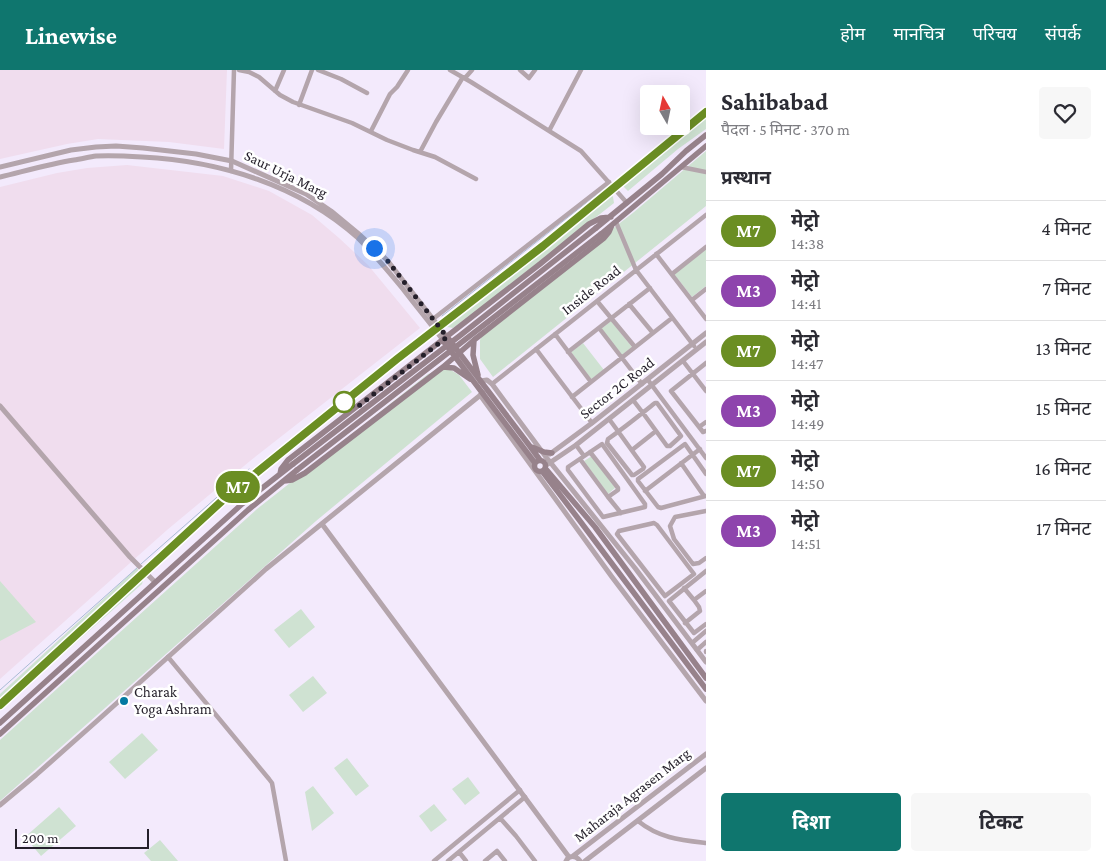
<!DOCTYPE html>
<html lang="hi">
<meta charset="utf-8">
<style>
body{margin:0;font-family:"Crimson Pro","Noto Sans Devanagari",serif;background:#f7f7f7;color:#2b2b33;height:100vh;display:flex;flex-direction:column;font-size:19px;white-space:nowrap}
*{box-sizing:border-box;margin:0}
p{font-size:16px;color:#7c7c81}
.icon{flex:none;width:28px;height:28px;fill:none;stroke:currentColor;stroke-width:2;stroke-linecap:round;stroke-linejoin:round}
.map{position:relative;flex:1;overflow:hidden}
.panel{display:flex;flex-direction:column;background:#fff;width:400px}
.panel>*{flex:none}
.badge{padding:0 10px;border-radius:16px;font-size:18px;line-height:32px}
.needle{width:32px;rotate:351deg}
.buttons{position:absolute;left:640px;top:15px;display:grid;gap:10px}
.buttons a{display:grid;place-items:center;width:50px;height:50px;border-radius:5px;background:#fff;box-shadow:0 5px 20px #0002;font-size:25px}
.scale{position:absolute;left:15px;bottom:12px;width:134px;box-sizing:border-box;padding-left:5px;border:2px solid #241f2a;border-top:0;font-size:14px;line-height:18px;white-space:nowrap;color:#241f2a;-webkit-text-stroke:4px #fff;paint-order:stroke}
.you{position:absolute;width:25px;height:25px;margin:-12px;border:4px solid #fff;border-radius:50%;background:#1a73e8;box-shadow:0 0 0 8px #1a73e833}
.map>.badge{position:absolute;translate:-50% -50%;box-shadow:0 0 0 2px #fff}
h2{padding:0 15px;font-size:19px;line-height:45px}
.round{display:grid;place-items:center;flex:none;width:52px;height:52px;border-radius:5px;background:#f7f7f7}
.overview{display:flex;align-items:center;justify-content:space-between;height:85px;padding:0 15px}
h1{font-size:24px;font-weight:700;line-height:38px}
.cta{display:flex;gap:10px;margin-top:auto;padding:10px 15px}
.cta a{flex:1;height:58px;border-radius:5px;background:#0f766e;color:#fff;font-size:20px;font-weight:700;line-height:58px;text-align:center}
.cta a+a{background:#f7f7f7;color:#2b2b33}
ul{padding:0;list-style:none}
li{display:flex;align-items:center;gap:15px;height:60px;padding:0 15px;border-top:1px solid #e1e1e2}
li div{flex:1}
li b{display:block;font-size:19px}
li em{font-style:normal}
li .badge{min-width:55px;font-weight:700;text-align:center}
header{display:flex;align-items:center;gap:30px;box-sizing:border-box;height:70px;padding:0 25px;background:#0f766e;color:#fff}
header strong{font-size:24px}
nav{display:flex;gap:28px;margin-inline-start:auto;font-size:18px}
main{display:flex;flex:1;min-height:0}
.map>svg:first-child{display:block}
.industrial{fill:#f0ddee}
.green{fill:#cfe2d2}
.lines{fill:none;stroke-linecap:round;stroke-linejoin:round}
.stream{stroke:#aabcd6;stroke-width:1}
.minor{stroke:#b4a5ac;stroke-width:4.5}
.tertiary{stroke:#b4a5ac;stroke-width:5}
.secondary{stroke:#97828b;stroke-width:5.5}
.rail{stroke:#4b4551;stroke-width:1;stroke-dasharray:9 9;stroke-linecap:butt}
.secondary-bridge{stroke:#97828b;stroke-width:5.5}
.line-casing{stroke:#fff;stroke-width:11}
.line{stroke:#6b8e23;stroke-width:8}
.walk{stroke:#241f2a;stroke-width:5;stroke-dasharray:0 9}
.stop-dot{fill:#fff;stroke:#6b8e23;stroke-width:2.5}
.poi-dot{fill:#0379a2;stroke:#fff;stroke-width:2}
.labels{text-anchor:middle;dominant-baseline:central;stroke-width:5;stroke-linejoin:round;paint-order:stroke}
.street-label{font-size:15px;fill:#241f2a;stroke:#fff}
.poi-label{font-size:15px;fill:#241f2a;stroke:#fff;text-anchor:start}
</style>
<header>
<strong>Linewise</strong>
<nav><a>होम</a><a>मानचित्र</a><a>परिचय</a><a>संपर्क</a></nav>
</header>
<main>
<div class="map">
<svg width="706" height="791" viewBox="0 0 706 791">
<rect width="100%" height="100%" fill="#f3eafc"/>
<path class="industrial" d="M0,0H227L224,79L169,72L98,69L67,74L0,89Z
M127,95L223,106L269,121L312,145L339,168L368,195L420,258L250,391L167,460L0,609V117L57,103L87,98Z"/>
<path class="green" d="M706,41V59L678,79L628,121L618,111Z
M706,81V136L493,307L480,289V270L486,258L634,142Z
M609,120L613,127L614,133L483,236L453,258L447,257L441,253Z
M706,179V216L692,227L674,204Z
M611,251L632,277L622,285L601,259Z
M583,273L604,300L591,309L571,282Z
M442,299L451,300L459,305L472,322L316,451L0,731V670L257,439L428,304Z
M592,386L615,418L608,424L584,391Z
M137,498L144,507L142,514L0,640V624Z
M0,511L36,552L0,571Z
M301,539L315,557L289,578L274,560Z
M313,606L327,623L303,642L289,625Z
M142,663L158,680L125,709L109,692Z
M347,688L369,716L356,726L334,698Z
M468,707L480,723L465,735L452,719Z
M313,716L334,743L312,761L305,722Z
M434,734L447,750L431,762L419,746Z
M59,737L76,756L41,786L25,767Z
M160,770L178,791H151L144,783Z"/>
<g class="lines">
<path class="stream" d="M612,113L706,39
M442,246L609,115
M141,494L249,399
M0,620L138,497"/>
<path class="minor" d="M239,0L249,2L259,7L280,25L293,32L352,53L387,70L413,80L435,87L476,109
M318,0L341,9L367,23
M450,0L471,12L581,81L627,133
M520,0L529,8L535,0
M465,8L472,0
M275,21L284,0
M299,35L312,0
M371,61L390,24L397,17L408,0
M549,61L581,0
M420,82L436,52L463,7
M681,97L706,102
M231,101L234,0
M616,152L636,200L694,276
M656,184L706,249
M672,204L706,177
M692,230L706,219
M597,231L635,277
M629,234L653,263
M433,249L609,112
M599,258L642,314
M555,264L591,312
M536,279L592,353
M568,282L650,218
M683,291L706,321
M706,293L671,321L703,362L706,361
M648,310L706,388
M492,314L706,145
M572,327L672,248
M609,349C621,365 632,381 644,397L643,399L634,405H632L607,373L608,369C624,358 640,345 655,333H657L681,366L670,376H667L643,343L633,330
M699,357L706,352
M602,374L645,434V437L603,447L568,400V397Z
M576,375L584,386
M632,380L656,361
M580,389L608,427L618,420V418L590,382
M681,393L704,426
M706,404L685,374L638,409V411L658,437L661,438L706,426
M645,421L700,379
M608,427L621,443
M706,441L675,447L670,456L674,469L693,494L699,493L706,488
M654,453L657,455L694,504L665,526L617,464L619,461Z
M706,501L669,531L694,563L706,554
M684,518L694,530
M685,553L700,541L699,537L694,530L706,521
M692,573L706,561
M697,580L706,572
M706,581V582
M168,587L269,709L272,713L286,791
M500,748L516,766L535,791
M638,751C659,768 680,770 706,773
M459,782L466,791
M434,791L520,720
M448,791L525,727
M485,791L497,781L505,791"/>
<path class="tertiary" d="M0,97L71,80L96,77L116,76L143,78L196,84L232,91L306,124L331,141L360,165L387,190L447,267
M0,107C25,101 49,94 74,90C81,89 89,87 96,86C112,85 127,86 142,87C220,91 299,115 358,168C374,184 389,202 403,219C416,236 430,253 443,270
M480,311L487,310L492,314L546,387L635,498L706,592
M480,325L612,507L706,631
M0,336L130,487L155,512
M550,384L592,353L706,263
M548,394L576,375L706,272
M322,454L569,787
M0,735L36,705L98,650L266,499L483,323
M573,786L706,684
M566,791C569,785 576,785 580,791
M585,791L706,698"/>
<path class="secondary" d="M596,158L662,104L686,81L706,65
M601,164L706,76
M448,268L529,375L540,390
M474,270L473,285L478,305
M444,272L535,393
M443,297L454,298L470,309
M532,377L544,382L552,383
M534.5 396a5.5 5.5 0 1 1 11 0a5.5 5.5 0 1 1-11 0Z
M545,398L595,457L706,608
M542,401L577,447L706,619
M280,404L281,399L288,390L540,194L589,154L601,148L611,147
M284,411L292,410L305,403L443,297L474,270L604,168L609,162L612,155
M0,653L242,434L293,394
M0,664L248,440L297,400"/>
<path class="rail" d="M0,635L224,429L397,289L543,176L706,42"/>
<path class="secondary-bridge" d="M293,394L462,264L596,158
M297,400L601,164"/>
</g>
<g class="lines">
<g class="line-casing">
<path id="line" d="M0,635L224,429L397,289L543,176L706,42"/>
</g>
<use href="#line" class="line"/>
<path class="walk" d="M344,332L356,338L447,267L387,190L374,178"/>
</g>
<circle class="stop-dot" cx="344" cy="332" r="10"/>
<circle class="poi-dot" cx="124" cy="631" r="5"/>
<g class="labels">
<g class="street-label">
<text transform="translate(286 104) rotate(26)">Saur Urja Marg</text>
<text transform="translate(591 220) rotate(-38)">Inside Road</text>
<text transform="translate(617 318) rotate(-38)">Sector 2C Road</text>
<text transform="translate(632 725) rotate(-38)">Maharaja Agrasen Marg</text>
</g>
<g class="poi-label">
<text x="134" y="622">Charak<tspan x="134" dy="17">Yoga Ashram</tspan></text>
</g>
</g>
</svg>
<div class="buttons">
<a><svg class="needle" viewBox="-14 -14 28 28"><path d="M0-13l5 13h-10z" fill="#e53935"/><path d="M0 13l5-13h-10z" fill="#7c7c81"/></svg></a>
</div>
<div class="scale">200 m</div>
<div class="you" style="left:374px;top:178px"></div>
<b class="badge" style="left:238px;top:417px;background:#6b8e23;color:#fff">M7</b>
</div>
<section class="panel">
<div class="overview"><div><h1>Sahibabad</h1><p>पैदल · 5 मिनट · 370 m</p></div><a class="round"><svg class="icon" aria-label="heart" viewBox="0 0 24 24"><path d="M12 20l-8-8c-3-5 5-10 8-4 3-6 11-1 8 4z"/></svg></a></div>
<h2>प्रस्थान</h2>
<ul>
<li><span class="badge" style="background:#6b8e23;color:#fff">M7</span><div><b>मेट्रो</b><p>14:38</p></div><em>4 मिनट</em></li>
<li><span class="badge" style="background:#8e44ad;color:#fff">M3</span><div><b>मेट्रो</b><p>14:41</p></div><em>7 मिनट</em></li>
<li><span class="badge" style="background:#6b8e23;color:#fff">M7</span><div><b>मेट्रो</b><p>14:47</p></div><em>13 मिनट</em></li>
<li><span class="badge" style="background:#8e44ad;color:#fff">M3</span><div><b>मेट्रो</b><p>14:49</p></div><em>15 मिनट</em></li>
<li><span class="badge" style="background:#6b8e23;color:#fff">M7</span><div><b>मेट्रो</b><p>14:50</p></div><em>16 मिनट</em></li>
<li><span class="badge" style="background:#8e44ad;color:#fff">M3</span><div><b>मेट्रो</b><p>14:51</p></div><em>17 मिनट</em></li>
</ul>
<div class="cta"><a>दिशा</a><a>टिकट</a></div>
</section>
</main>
